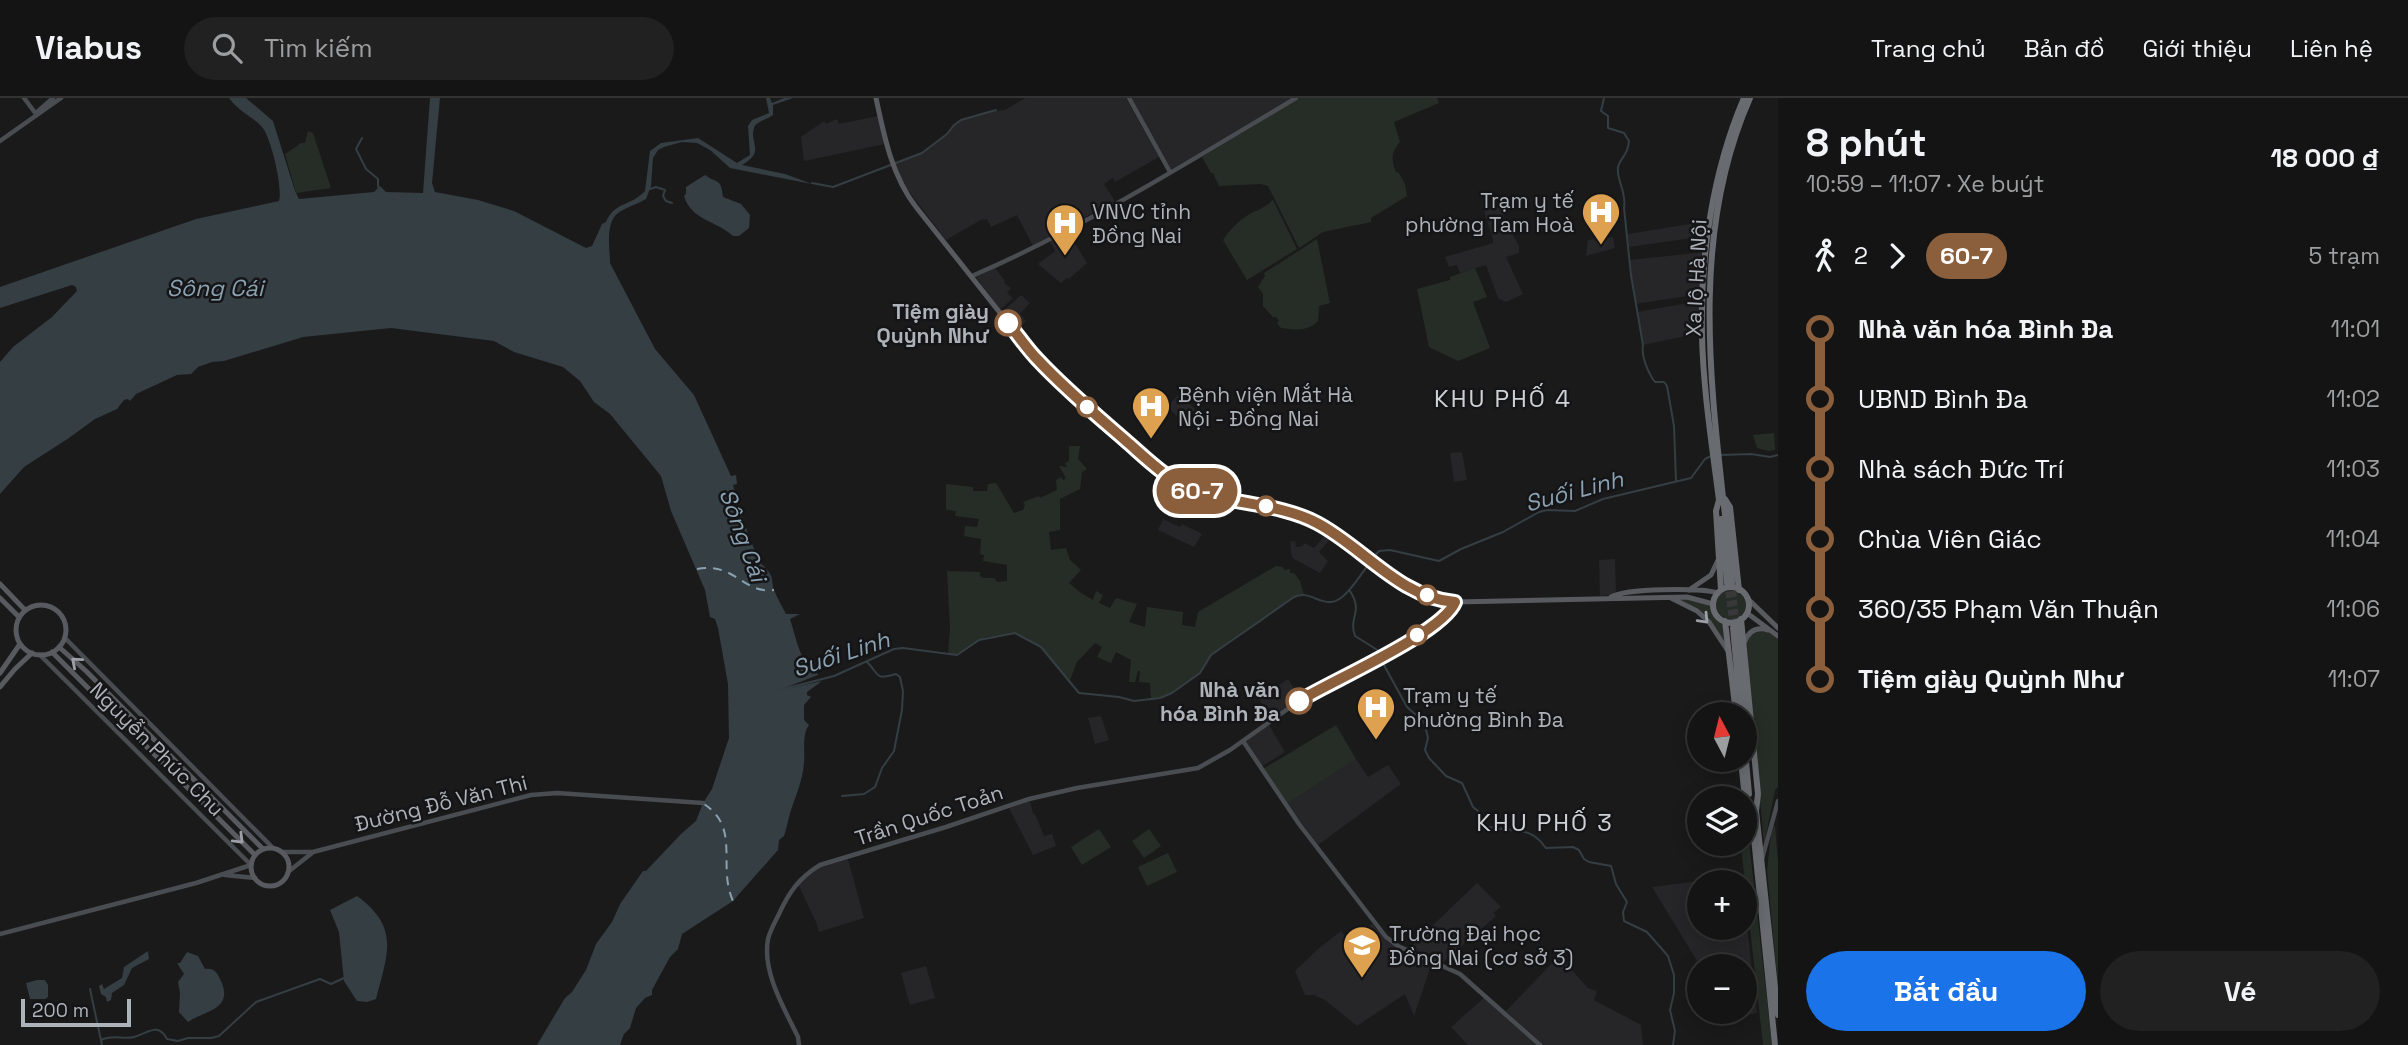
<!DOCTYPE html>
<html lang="vi">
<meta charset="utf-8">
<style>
body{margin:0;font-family:"Space Grotesk",sans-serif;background:#212122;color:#f1f3f6;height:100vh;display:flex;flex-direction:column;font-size:26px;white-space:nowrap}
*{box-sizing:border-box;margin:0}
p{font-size:23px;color:#9d9ea0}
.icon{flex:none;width:38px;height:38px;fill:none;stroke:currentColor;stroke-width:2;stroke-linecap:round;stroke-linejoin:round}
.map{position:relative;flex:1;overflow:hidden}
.sheet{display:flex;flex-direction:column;background:#141414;width:630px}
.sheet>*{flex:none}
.badge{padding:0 14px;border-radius:23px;font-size:24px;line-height:46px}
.needle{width:46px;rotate:353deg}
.tools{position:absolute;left:1687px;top:604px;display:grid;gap:14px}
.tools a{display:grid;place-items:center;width:70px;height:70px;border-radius:50%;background:#141414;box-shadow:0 4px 18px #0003,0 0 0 2px #333334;font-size:35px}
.scale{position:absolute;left:21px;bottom:18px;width:110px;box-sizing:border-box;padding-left:7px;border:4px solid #aeb2b9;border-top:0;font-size:19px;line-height:24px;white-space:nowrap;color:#aeb2b9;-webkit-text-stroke:5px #151517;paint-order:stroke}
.map>.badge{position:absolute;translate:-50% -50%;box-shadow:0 0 0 4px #fff}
.legs{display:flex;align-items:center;gap:10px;height:77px;padding:0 28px;font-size:23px}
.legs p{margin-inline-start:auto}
.headline{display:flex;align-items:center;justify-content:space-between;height:119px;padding:0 28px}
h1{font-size:38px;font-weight:800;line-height:52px}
.cta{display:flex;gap:14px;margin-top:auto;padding:14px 28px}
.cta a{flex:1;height:80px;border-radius:42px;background:#1a73e8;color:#fff;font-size:28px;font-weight:800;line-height:80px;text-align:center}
.cta a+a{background:#212122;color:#f1f3f6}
ul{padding:0 28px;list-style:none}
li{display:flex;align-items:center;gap:24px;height:70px;font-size:26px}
li i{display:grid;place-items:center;width:10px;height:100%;margin:0 9px;background:currentColor}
li i::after{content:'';width:18px;height:18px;margin:-9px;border:5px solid;border-radius:50%;background:#141414}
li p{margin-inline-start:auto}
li:first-child i{background:linear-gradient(#0000 50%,currentColor 0)}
li:last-child i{background:linear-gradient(currentColor 50%,#0000 0)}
header{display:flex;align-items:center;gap:42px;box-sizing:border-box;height:98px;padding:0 35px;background:#141414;border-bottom:2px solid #333334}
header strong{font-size:33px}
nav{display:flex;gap:38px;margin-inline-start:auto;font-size:24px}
.search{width:490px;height:63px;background:#212122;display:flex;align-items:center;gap:18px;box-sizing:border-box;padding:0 24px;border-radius:38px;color:#9d9ea0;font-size:26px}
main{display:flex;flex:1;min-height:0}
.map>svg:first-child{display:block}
.built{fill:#262628}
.green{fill:#262d26}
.water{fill:#353e43}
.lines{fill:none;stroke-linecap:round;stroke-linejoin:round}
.stream{stroke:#353e43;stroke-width:2}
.ferry{stroke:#89a1b0;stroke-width:2;stroke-dasharray:9 7;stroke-linecap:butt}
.highway-tunnel{stroke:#38383b;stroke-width:6;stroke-dasharray:6 3;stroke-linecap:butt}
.secondary{stroke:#494c50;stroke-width:4.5}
.primary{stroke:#585a5f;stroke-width:5}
.highway{stroke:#686b70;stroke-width:6}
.oneway{stroke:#9da0a7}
.line-1-casing{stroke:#fff;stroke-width:16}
.line-1{stroke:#8b5e3c;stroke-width:10}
.stop-1-dot{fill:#fff;stroke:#8b5e3c;stroke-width:3.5}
.labels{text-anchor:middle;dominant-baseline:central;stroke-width:5;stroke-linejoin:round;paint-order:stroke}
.poi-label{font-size:21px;fill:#aeb2b9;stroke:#151517;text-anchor:start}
.street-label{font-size:21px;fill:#aeb2b9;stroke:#151517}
.stop-label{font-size:21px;font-weight:bold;fill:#aeb2b9;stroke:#151517;text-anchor:end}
.water-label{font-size:23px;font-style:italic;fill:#89a1b0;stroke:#151517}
.quarter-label{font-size:24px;letter-spacing:2px;fill:#ced1d6;stroke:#151517}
</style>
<header>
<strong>Viabus</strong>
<div class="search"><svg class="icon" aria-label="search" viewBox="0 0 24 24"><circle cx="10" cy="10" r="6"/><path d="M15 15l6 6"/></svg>Tìm kiếm</div>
<nav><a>Trang chủ</a><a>Bản đồ</a><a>Giới thiệu</a><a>Liên hệ</a></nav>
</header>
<main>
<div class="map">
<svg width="1778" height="947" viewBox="0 0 1778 947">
<rect width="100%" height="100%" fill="#1a1a1b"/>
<path class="built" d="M1025,0H1126L1159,59L1115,84L1113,80L1104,86L1115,103L1033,148L1017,117L991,129L987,121L981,122L946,142L902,84L895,64L922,55L932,48L947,36L954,27L961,22L984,14L1005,12Z
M1131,0H1292L1251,26L1171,71Z
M878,18L885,46L804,63L801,39L824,23L826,26L837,21L839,26Z
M1501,104L1507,134L1511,133L1519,148V155L1506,159L1523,196L1506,204L1498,200L1486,167L1460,175L1457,167L1449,169L1445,159L1493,145V141L1482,107Z
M1708,123L1706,138L1629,149L1628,136Z
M1068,134L1087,165L1069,181L1067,180L1061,185L1038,166L1055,153L1050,144Z
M1613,139L1615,150L1586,158L1588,142Z
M1705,154L1701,196L1635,206L1630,162Z
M995,170L1005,183L1004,185L1011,190L1007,195L1013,200L1000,212L976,179Z
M1021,197L1030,205L1020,216L1026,223L1016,232L1002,214Z
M1700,203V235L1643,247L1637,214Z
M1179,296L1197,313L1186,326L1167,309Z
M1462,354L1467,382L1454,384L1450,355Z
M1163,421L1180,429L1182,426L1202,436L1194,449L1158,432Z
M1328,434L1333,438L1319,454L1328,463L1320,475L1292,460L1290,444L1295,443L1296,449L1303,448L1304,445L1314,450Z
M1615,461L1616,494L1609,497L1600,498L1599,462Z
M1288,581L1300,599L1272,620L1258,600Z
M1101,618L1109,642L1095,646L1088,620Z
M1269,627L1285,654L1261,669L1246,643Z
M1356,661L1368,679L1388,667L1401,686L1318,747L1287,706Z
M1030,703L1033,716H1035L1044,738L1052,736L1056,748L1033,757L1009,710Z
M848,761L864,820L819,834L816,824L798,786L821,769Z
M1741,778V784H1699V830H1745V811L1752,872L1745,873V868H1699V871L1697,863L1652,789Z
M1477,785L1501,809L1493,815L1496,818L1442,865L1409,850Z
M1372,826L1389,845L1432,865L1414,918L1405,896L1357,928L1325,902L1314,897H1305L1295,873L1318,851L1341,833L1347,841Z
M1559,858L1588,890L1597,893L1594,902L1641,927L1643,947H1543L1506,913Z
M926,868L935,900L910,907L901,875Z
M1745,881H1753L1757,915L1724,922L1701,919L1702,914H1745Z
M1485,899L1537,947H1468L1451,929Z"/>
<path class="green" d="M1300,0H1437L1439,5L1394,24L1400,44C1391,54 1391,62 1396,74L1399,75L1405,86L1407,98L1371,120V124L1323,134L1299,150L1268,88L1261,86L1219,88L1213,75H1211L1202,59Z
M308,33L313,35L331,90L296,95L285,56L301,45H305Z
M1273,102L1297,151L1247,182L1223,142C1230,132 1238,123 1248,117C1257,112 1265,110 1273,102Z
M1317,141L1330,205L1319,208L1318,223C1307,234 1295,232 1281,230L1277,225L1279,223L1276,219H1273L1263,208V196L1258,189L1265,178L1264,175Z
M1475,170L1487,199L1473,204L1490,250L1458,263L1429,249L1417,191L1450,182V179Z
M1774,335L1775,352L1769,353L1757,350L1753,337Z
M1069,348H1080L1078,361L1087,371L1082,374L1080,391L1060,401V432L1049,434L1051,452L1066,450L1070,462L1081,472L1069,485L1081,495L1093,502L1096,493L1103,497L1099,505L1110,510L1116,500L1137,506L1129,524L1145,529L1147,509L1183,514L1182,527L1195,529L1198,514L1276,468L1283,469L1284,472L1290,471V475H1294L1300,483L1304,497L1299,496L1285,505L1261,524L1211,557L1200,575L1172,595L1151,602L1150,585L1139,584L1140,573H1138L1135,584H1129L1131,562L1116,554L1111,565L1097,559L1102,549L1095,545L1077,564L1069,585L1041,549L1015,535L986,539L957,557H948L950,530L947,473L980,474V478L983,480H994L997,484L1007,483V467L983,463L984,457L980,456L981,441L964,438L965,428L977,429L979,421L955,418L956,413L946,412V386L973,389V393H987L988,386L996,385L1014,415L1023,412L1025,407L1023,404L1039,398L1040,400L1057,392L1056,382L1061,379L1063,382L1066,380L1059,368L1067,369L1065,365L1069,363Z
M1716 507a15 15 0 1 1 30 0a15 15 0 1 1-30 0Z
M1675,501H1688L1711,508L1715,518L1723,525L1725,547L1709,523Z
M1756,532L1770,534L1778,541V689L1775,692L1764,747L1746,544L1749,537Z
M1336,627L1356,661L1287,706L1263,671Z
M1772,726L1775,728L1778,764V888L1767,773Z
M1099,731L1111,749L1082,767L1071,749Z
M1149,731L1161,748L1144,760L1132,743Z
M1748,734L1772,947H1763L1741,749V746H1745V735Z
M1168,755L1177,774L1147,788L1138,769Z"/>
<path class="water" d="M229,0H246L273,23L295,93L299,101L374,94L380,88L386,94L423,95L430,0H440L432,85L435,94L478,102L514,113L586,150L592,148L602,126L606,124C615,103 630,109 645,93L650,53L661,45L698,40L737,65L750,57L748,28L752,22L769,15L766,0H770L772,5L784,0H793L773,7V17C768,21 755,24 754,30C749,46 766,53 742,67L785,76L812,86L730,70L710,52L697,45L682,44L664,49L658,52L653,60L651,88L646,101C638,106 629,108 621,113C604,122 610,150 610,165L655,251L694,297L731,378L736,377L737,386L733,387C740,412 748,440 760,463C762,468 768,471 770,476C773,480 772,487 774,492C777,500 782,508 786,516H800L790,521C794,533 797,548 803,560C807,566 815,570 818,577L777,593L822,583L807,594V597L811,599L804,607V622L809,627C802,636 805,653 804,665C803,681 796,697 791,712C788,722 787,729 784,738L779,742L778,752L733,803L682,836L678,851L670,859L652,892V897L645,900L636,910L630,930L624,936L620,947H537L565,900L572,894L586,872L596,846L612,824L620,806L643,773H646L681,736L696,723L703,705L712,691L729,640L728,586L718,530L715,521L710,519L705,492L671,413L661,378L610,316L594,304L580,283L563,269L514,254L494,243L391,230L303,239L224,263L212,264L198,269L191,276L177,277L136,296L130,303L128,301L124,302L117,311L95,321L69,340L24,369L0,396V264L13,249L52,219L77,193L76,189L72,187L0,210V189L196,121L279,103C283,90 271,39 262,29C252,18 240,15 229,0Z
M705,77C717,86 721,79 723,99L741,106L750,117L749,130L739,138H733C717,123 691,122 684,98L686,96V89Z
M357,798C401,830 387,857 376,901L367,904L357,903L344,883L339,834L330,812Z
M148,853L149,861L132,870L124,887L112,895L111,902L107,904L106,899L101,896L99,888L102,886L104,891L122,880L124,869Z
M187,854L198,858L205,871C215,870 217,875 221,883C234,912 204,913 188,924L179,914L180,895L178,884L184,876L177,865H180Z
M37,882H45L48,887V899L45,901H30L26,885Z"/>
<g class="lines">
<path class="stream" d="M1604,0L1601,13L1608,18V30L1624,35L1629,43C1628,58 1621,58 1618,69C1616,82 1627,94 1624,110L1631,177L1643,247C1641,258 1648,275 1655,284H1664L1667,288L1674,328L1676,383
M362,40L356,51L366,71L378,81V89
M812,85L833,89L922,55L947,36L954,27L961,22L996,12
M650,91L656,89L665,92L663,98L666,103L672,105
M1720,357L1751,356L1770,359L1778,357
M1350,493C1364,515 1348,518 1355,538L1379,553L1385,569L1407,609L1424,624L1428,640L1425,652L1429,660L1446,678L1462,685L1473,709L1478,713L1480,726C1497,735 1523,727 1538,741C1541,743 1543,747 1546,750L1573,749L1579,752L1584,761L1589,764L1611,768L1616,786L1627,804L1623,814L1624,823L1647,834L1668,858L1674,877V895L1670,912L1675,933L1673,947
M768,595L834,578L894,551L903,550L957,557L979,542L1015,535L1041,549L1079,595L1119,599L1134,603L1160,600L1172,595L1200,575L1211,557L1294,499C1308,492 1317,505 1331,504C1347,504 1367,465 1379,453L1390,452L1439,463L1461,451L1503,434L1539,414L1547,412L1575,413L1603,401L1691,380L1705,361L1711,358
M842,698L864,696L875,689L882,670L894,653L902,612L903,593L900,579L896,576C874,582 881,578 867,564
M90,891L102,947
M101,942C113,936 123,942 134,939C148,935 158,924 167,941L178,943L188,940H211L219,938L256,904L320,881L331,886L344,880"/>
<path class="ferry" d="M697,471C736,464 742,496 774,492
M704,706C741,730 717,768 733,803"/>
<path class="highway-tunnel" d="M1732,484L1737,529
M1727,485L1733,530"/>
<path class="secondary" d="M24,0L36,16
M1129,0L1170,74
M36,15L53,0
M0,43L61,0
M972,178C1085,129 1190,63 1296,0
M65,540L273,750
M1243,643L1299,726L1386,839L1398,848L1460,876L1540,947
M281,754H313L531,697L557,695L703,705
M1762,761L1778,703
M288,774L312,755
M225,777L255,780
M0,836L196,785L251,767L40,557
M799,947L798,939C784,910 762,874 768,841C770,833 775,824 779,816C789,794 799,780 820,767L946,729L1029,701L1077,690L1198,670L1230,652L1299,603L1394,552L1428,531L1450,513L1455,504"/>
<path class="primary" d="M876,0C884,38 892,78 916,109L1035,259L1073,297L1157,370L1182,387L1196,393L1289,414L1317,425L1406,487L1428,498L1455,504L1687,499L1713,506
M0,486L25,512
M1689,492L1711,477L1719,460
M1611,499C1626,490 1700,490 1718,495
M0,500L19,519
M1671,500L1697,513L1709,524L1728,553
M1747,500L1778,530
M16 532a25 25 0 1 1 50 0a25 25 0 1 1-50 0Z
M1747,515L1778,538
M1744,545C1748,534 1755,528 1768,532
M59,549L86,573L263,751
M52,554L255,757
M0,575L20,546
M0,589L15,571L32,555
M251 769a19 19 0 1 1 38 0a19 19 0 1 1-38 0Z"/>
<path class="highway" d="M1725,401L1730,409L1739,492
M1721,421L1727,485
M1732,484C1717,323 1682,154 1750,0
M1713 507a18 18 0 1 1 36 0a18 18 0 1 1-36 0Z
M1721,492L1716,413L1719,402C1712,347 1703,291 1702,236C1700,158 1713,72 1744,0
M1741,521L1758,696L1756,713L1778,917
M1725,523L1736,616
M1737,529L1750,655
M1733,530L1741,616
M1745,652L1749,696
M1741,662L1745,701L1750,711L1753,730L1775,947"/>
</g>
<defs><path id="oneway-chevron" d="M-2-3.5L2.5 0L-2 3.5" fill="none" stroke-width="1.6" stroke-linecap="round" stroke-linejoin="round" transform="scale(1.75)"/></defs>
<g class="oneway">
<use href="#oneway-chevron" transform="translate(1704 521) rotate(46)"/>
<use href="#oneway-chevron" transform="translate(76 564) rotate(-139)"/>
<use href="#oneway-chevron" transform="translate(239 741) rotate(45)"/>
</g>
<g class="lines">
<g class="line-1-casing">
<path id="line-1" d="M1008,225C1018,237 1027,251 1038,262C1065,291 1095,316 1125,342C1146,360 1167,382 1194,392C1233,407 1279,405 1317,425C1363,449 1400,500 1455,504C1443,535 1331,583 1299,603"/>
</g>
<use href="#line-1" class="line-1"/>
</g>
<defs>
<g id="hospital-pin" transform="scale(2.0125)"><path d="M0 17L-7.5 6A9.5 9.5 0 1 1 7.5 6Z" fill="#dda150" stroke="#151517"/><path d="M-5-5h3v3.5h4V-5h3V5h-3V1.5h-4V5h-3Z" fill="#fff"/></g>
<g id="university-pin" transform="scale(2.0125)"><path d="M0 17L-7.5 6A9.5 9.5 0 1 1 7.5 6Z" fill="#dda150" stroke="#151517"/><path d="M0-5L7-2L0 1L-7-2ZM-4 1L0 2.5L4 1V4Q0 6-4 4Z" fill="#fff"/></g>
</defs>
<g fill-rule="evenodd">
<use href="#hospital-pin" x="1601" y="114"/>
<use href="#hospital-pin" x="1065" y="125"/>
<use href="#hospital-pin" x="1151" y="308"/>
<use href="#hospital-pin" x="1376" y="609"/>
<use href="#university-pin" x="1362" y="847"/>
</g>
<g class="stop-1-dot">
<circle cx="1008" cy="225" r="12"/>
<circle cx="1087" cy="309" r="9"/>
<circle cx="1266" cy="408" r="9"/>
<circle cx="1427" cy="497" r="9"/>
<circle cx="1417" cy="537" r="9"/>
<circle cx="1299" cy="603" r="12"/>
</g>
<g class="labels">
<g class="poi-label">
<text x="1574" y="102" text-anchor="end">Trạm y tế<tspan x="1574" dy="24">phường Tam Hoà</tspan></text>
<text x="1092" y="113">VNVC tỉnh<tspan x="1092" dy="24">Đồng Nai</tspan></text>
<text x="1178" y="296">Bệnh viện Mắt Hà<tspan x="1178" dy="24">Nội - Đồng Nai</tspan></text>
<text x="1403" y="597">Trạm y tế<tspan x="1403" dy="24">phường Bình Đa</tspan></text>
<text x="1389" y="835">Trường Đại học<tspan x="1389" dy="24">Đồng Nai (cơ sở 3)</tspan></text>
</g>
<g class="street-label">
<text transform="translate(1696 180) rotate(-87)">Xa lộ Hà Nội</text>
<text transform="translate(157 651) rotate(45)">Nguyễn Phúc Chu</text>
<text transform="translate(441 705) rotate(-14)">Đường Đỗ Văn Thi</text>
<text transform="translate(929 717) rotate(-18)">Trần Quốc Toản</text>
</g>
<g class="stop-label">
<text x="989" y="213">Tiệm giày<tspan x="989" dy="24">Quỳnh Như</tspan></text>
<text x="1280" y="591">Nhà văn<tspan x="1280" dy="24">hóa Bình Đa</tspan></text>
</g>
<g class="water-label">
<text x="215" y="190">Sông Cái</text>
<text transform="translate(1574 393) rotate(-15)">Suối Linh</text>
<text transform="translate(743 437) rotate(70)">Sông Cái</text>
<text transform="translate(841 556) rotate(-18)">Suối Linh</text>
</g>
<g class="quarter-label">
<text x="1503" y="300">KHU PHỐ 4</text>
<text x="1545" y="724">KHU PHỐ 3</text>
</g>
</g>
</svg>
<div class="tools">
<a><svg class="needle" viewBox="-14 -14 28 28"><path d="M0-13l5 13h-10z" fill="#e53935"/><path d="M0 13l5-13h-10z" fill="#9d9ea0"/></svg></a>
<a><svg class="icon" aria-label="layers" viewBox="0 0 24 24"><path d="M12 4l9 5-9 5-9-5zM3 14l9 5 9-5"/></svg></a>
<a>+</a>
<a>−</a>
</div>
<div class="scale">200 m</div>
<b class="badge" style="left:1197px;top:393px;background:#8b5e3c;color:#fff">60-7</b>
</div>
<section class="sheet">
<div class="headline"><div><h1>8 phút</h1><p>10:59 – 11:07 · Xe buýt</p></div><b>18 000 ₫</b></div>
<div class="legs"><svg class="icon" aria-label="walk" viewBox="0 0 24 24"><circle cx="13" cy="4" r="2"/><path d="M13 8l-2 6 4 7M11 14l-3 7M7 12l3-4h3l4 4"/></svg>2<svg class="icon" aria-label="forward" viewBox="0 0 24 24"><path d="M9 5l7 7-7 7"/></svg><b class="badge" style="background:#8b5e3c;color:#fff">60-7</b><p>5 trạm</p></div>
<ul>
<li><i style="color:#8b5e3c"></i><b>Nhà văn hóa Bình Đa</b><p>11:01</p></li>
<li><i style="color:#8b5e3c"></i><span>UBND Bình Đa</span><p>11:02</p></li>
<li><i style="color:#8b5e3c"></i><span>Nhà sách Đức Trí</span><p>11:03</p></li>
<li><i style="color:#8b5e3c"></i><span>Chùa Viên Giác</span><p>11:04</p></li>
<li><i style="color:#8b5e3c"></i><span>360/35 Phạm Văn Thuận</span><p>11:06</p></li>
<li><i style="color:#8b5e3c"></i><b>Tiệm giày Quỳnh Như</b><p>11:07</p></li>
</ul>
<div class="cta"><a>Bắt đầu</a><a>Vé</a></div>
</section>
</main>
